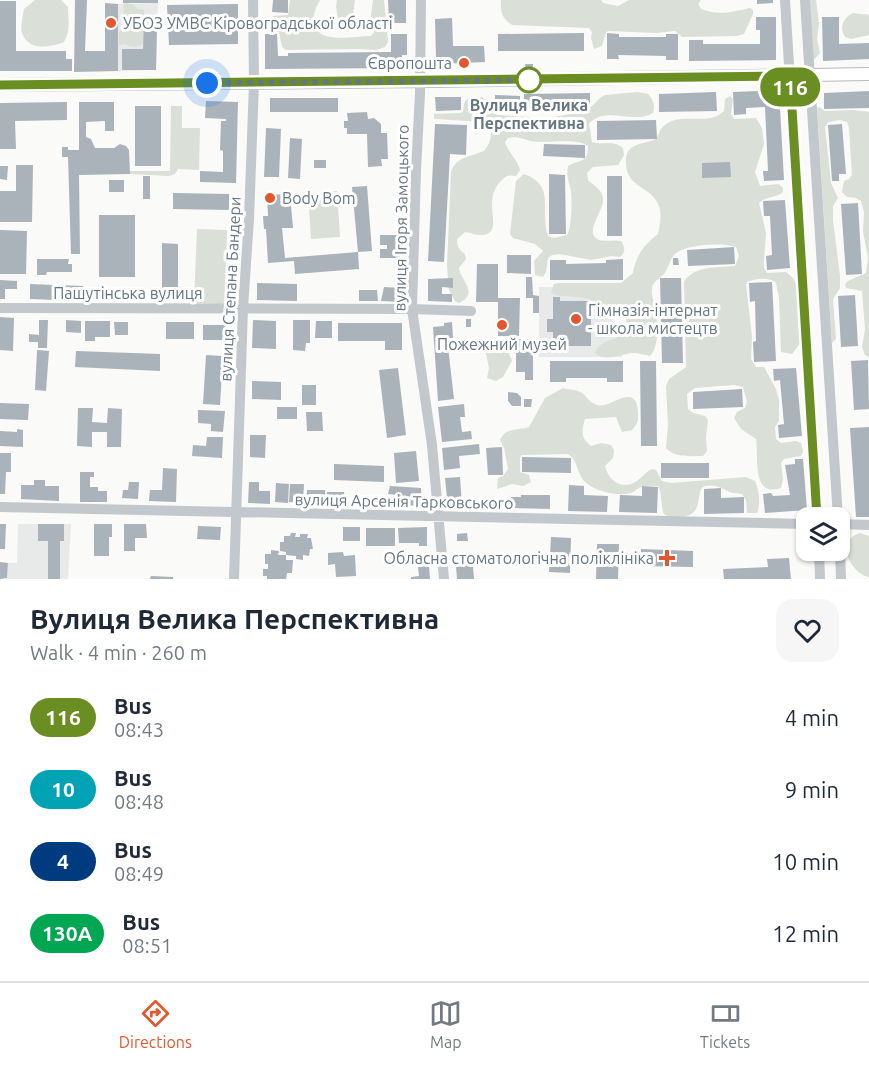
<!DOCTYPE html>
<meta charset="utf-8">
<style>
body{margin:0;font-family:Ubuntu,sans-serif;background:#f6f6f7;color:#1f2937;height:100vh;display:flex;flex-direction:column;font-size:22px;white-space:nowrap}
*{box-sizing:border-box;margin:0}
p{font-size:20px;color:#747a83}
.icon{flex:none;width:33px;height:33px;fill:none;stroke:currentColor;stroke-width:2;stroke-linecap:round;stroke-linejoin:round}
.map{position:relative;height:579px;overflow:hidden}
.panel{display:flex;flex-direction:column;background:#fff;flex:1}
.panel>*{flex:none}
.badge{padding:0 12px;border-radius:20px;font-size:21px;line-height:39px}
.buttons{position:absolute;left:796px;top:507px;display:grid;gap:12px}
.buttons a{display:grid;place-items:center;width:54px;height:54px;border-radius:12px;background:#fff;box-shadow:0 2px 4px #0004;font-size:30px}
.you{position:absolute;width:30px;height:30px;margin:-15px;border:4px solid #fff;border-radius:50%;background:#1a73e8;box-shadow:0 0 0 9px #1a73e833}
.map>.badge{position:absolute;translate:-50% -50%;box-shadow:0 0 0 3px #fff}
.round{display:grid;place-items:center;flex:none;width:63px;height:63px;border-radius:18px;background:#f6f6f7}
.head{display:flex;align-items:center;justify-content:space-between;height:102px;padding:0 30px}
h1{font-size:28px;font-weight:700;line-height:45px}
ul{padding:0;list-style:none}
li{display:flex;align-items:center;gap:18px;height:72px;padding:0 30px}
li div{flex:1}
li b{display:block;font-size:22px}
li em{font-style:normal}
li .badge{min-width:66px;font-weight:700;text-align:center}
.dock{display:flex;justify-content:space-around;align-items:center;height:84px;border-top:2px solid #e0e1e3;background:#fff;font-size:16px;color:#747a83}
.dock a{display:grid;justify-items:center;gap:3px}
.dock .active{color:#e4572e}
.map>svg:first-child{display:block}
.built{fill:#e8e9e9}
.green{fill:#dadfd7}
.building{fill:#aab3b9}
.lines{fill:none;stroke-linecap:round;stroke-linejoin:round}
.major-casing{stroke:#b5babe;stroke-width:14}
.minor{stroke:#c3c8cc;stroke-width:10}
.major{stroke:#fff;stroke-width:12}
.line-casing{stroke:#fff;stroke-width:14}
.line{stroke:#6b8e23;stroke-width:9}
.walk{stroke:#657683;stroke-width:6;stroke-dasharray:0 10.8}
.poi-dot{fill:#e4572e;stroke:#fff;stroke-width:2}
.stop-dot{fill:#fff;stroke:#6b8e23;stroke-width:3}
.labels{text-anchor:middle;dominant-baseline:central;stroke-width:6;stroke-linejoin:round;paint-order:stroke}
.poi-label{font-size:16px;fill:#657683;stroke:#fff;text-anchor:start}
.stop-label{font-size:16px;font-weight:bold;fill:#657683;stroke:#fff}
.street-label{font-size:16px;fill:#657683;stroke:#fff}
</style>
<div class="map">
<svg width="869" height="579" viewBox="0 0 869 579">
<rect width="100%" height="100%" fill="#fafaf8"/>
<path class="built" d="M158,3L156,70L118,71V4Z
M539,287L622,288V314H613V333H622V357H539Z
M18,524H71L68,579H7L8,563H17Z"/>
<path class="green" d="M35,0H61L68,7C68,20 71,30 64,42C50,47 29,52 22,33C20,27 23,16 24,9Z
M290,0H320C315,9 312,16 315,26C320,44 357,36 371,36L374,33L371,16L373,0H384L388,42L385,47L376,50L359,49L286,50L282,47L279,32L268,31L267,25L273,16L288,15Z
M337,0H355L353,15L348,20L338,18L336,7Z
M501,0H601L603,3L618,6L629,0H701L698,4L701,9C720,16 731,12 750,8L753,10V14L744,34L737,36L682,37L675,31L656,33L609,31L606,32L602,46L594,49L591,38L592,32L589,28L512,25C502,18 500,12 501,0Z
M807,0H816L819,23L817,39L820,53L814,60L811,58Z
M124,3L133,4L138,9L144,10L145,42C139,48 132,48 125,44L119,45V32L123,25Z
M853,13L869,15V35L851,39L845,37C839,27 843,18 853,13Z
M638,92L648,94C654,101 655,105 653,113C634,125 604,105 589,124L592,142C604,146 611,139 623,148L624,155L618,165L593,167L587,173L588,180C594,186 602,189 603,198C605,210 584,231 597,239C603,243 614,239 621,241C625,247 626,252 620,257L612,256L591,260L560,254L552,255L548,258L546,272L543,277L535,275L534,261L543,251L535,244L513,238L510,234L516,181L524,174C557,186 539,211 548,236L554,238L567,235C572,227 572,201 571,191C569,182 566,176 568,166C580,159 588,164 588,146C577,137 546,144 531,141C522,139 517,136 508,138L505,142C508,153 518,160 520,170L516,176C510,175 507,175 503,179C481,198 501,224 489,233C480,238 473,233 465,232L457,239C457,246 459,250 465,254L466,259L459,268C460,280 480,293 459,303L455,301L449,290L447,266L451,172C457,155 471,158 485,150C491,142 493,133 489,124L484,122L436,119L434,118V114L460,113L463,112L464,103L468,98L482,97L486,100L489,110L497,115L548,118L587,111L599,99L605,95Z
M730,96L733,99L731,114L734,119L756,118L762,128L764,144L755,172L760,186L779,184L783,188V192C776,198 766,196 759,203L766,233L764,261V268L767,273L786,272L793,278L797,286L801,342L792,354L781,352L779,298L776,283C770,277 755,278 747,282L746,285L752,336L751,359L756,367H764L776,389L779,400V421L775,427L776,439L781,443L796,441L801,443L803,451L801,456L784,459L781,463L783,479L781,488C751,498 759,457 756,439L741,429L734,418L737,412L745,408L747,402L743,387L734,385L695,388L687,394L688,409L693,413L705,416L708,420L706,437L707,451L703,456C690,456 675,458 666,448L668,426L666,386L669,379L686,367L684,282C694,265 718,268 735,266L739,256L736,247C722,242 684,244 674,255C669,261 668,270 663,275C658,280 652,282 652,289C651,294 654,302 655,307C658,321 660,345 650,356C645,355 639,353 634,353C622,353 605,363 595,353C599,341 614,340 625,334L627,328L626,317L615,311H609L600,304L586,298L555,295L551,292L554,284L559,283H621L633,273C636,255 644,245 658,234C660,225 662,214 659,206C652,186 626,188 626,163C625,144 639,145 654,140C659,136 660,128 665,125C681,111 709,127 724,111L725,99Z
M171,106H182V128H200L199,170L178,169L175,174L169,176L130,174V171H170Z
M817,107L821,108L825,111L853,110L869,112V357L865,355L862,347L865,329L862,291L846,288L845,284L848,281L866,273L868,258L863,232L864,212L861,201L856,198L847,197L842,192L844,181L849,179L852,175L849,128L847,122L840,120L828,122L825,127L831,183L838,198L833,206V220L840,276V288L833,299L836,339L832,343Z
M337,191L340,237L311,239L308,193Z
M197,229L227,230L225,304L194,303Z
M493,343H501L506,346L512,361L503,377L496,381L487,378L489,368L485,349L487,345Z
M563,388C570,390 576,389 582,393C587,397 590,403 597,405C610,410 639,377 638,417C638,423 636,425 632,430L622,432L616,417L585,419C581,432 581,438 591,446L601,443L611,445L614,450L613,458L605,466C608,480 621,490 635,482C642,478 645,472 652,469L656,470L662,481L671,483L746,477L755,481C759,490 761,504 757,513H747L746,500L742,494C738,493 732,494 728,491C722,488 714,484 705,486C693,490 708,518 676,517C670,517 667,517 663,513L660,490L658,486C651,486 645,485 639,488C633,491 637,491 631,493C617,497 595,491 585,482C577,474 578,460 568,454L522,455L520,457V472L529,475L531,482L523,486L512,484L497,489L498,478L503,476L508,469L504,448L500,440C506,427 517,431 529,427L545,398Z
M860,533L869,536V577C850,573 835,541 860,533Z"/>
<path class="building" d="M75,0H87L85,51H105V3L118,4V71L74,72Z
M123,0H158V3H123Z
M273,0H288V13L272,12Z
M388,0H406V23H389Z
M757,0H773V3L757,4Z
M0,1H16V51H66V59H72V71H0Z
M238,4V44L169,45L167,5Z
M756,17H776V60L689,61V40H703V44H760V30H756Z
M822,17H839V44L869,43V59L823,61Z
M452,18L453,46H484L485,62L441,64L436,59L435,19Z
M144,25H157L156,70H122V49H143Z
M584,33V51H498V34Z
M607,33L619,34V37H666V34H678V60H666V56L618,55L619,59H607Z
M265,34H277L278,56H288V53L391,52V34H407V55H402V62L394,64L395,68L265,69Z
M525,64H533V69H526Z
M779,90L784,180L764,181L763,171H768L765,107L746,108V114L734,115L733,92Z
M869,91V108L824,109V93Z
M716,92L717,111L659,112V94Z
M590,93V108L524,109V94Z
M495,95L520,96V109H495Z
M435,97H461V110L436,111Z
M270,98H338V112H270Z
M206,101L238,102L236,183L200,182V171L223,172V151L220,150L221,121H226V119L205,118Z
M67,102V120L15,121L16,149H0V103Z
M79,102H114V131H105V121L86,122V137L91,139L95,148H114L120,144L126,146L129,150L130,174L79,175L80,254H71L68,157H62V147H68V150H79Z
M135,106H161V166H135Z
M367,112L368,119L374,118L381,124V133H387L388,159H381L382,166L368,167L367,134H347V128H344V121H348L347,113Z
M656,120L657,139L597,140V121Z
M435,124L467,125L466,155L450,154L444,262L428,261Z
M842,124L846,174H839V181H832L828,125Z
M266,128L281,129L279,177H264Z
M290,138L302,139L300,179L288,178Z
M544,144L585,145V158L543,156Z
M314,160H326V168H314Z
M730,162L731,177L702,178V163Z
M16,165H33L32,222H0V191H16Z
M0,166H8L7,180L0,179Z
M549,174L565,175L566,234H549Z
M143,176H150V199H143Z
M607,176H622V236H607Z
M109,180H124V192H109Z
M367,186L372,251L358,252L359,269L295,274L294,261L268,263L266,229H264L263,216H268L267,195L290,194L293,228H282L285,258L358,252L352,187Z
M173,193L229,194V210L173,209Z
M785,200L790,268L767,270L766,256L772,255L770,216H764L763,201Z
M858,203L862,274L846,275L841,204Z
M99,215H135V277H99Z
M0,230L27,231L26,274H0Z
M380,235H400V258H380V249H387V245H380Z
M162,243L178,244V293H162Z
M734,247L735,264L688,266L687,250Z
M507,255H531V274L507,273Z
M673,258H678L679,265H673Z
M37,259H69L68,264H72V272H47L46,275H37Z
M623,259V280H550V260H566V264L606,263V260Z
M477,264H498V298H520L519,336H498V302H476Z
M526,277H532L533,295L539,296V313H533V298H526Z
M453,278V288L442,287V294H452V302L428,301V279Z
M660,278H681L683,363H662Z
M0,280L17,281V289H5V299H0Z
M772,282L776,361L754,362L753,342L756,341L755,301L750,302L749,283Z
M257,283L297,284V301L257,300Z
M30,284L83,286V301L30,299Z
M384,287L402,288V302L381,301Z
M105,288H113V294H105Z
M359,290H377L378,301H359Z
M855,295L858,346L841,347L838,296Z
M553,297H560V301H591V346H553V332H547V319H553Z
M0,317L14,318L13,351L0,350Z
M466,319H471V327H466Z
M39,320H48L47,348H38V342H29V334L39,335Z
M66,320L81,321V333L66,332Z
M253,320L276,321V349L252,348Z
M293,320H310V343H306L305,351L293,350Z
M85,321H110V337H95V341H85Z
M316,321H332V338H315Z
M114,322H128V335H115Z
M166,322H194V339H166Z
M452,322L453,338H447L454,399L438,401L433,327L444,326V323Z
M338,323H402V350H385V341H338Z
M203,325H228V340H203Z
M516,339H533V380H525V372H516Z
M37,350L49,351L46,391L35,390Z
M76,351L160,354V371L75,367Z
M206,355L223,356L220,405L203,404Z
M868,360L869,409L854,410L851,361Z
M550,361H623V382H607V378H566V382H550Z
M640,361H656L657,446H641Z
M398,368L406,435L387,438L379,370Z
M796,368L802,436L779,438L778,425L784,424L780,380L774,381L773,369Z
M252,381L281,382V400L252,399Z
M302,385H316V405H302Z
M742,389L743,407L693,409V392Z
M508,392L517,393L521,397V406H512L508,401Z
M524,399H532L531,407H524Z
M0,403L29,404L28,420L0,419Z
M464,404L465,417H460L462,432L471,431L472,439L442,442L438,407Z
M277,407H297V419H277Z
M78,408H93L92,422L107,423L108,408L122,409L121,447H107V432H92V447L77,446Z
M198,410L225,411L223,432L211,431V424L198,423Z
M306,412H322L323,431H307Z
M869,427V517H856L850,428Z
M17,429L23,430V447L0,446V431L17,432Z
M250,435H266L265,458L250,457Z
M207,437H223L222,458L192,456L193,445L206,446Z
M479,444L480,454L459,456L460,468L444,470L442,448Z
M502,447L503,475H488L486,448Z
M416,451L419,481L396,483L394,453Z
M0,453H11V472H6L5,494H0Z
M522,457L571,458V473L522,472Z
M795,459H803L807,510L765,513L763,494L771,493L773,496L790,495L785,465L795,464Z
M661,463H709V478H661Z
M334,464L384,466V482L334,480Z
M163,468L177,469L176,502L149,501L150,490H162Z
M80,472H94V477H90V487H98V491H107V502H80Z
M460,477L462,507L448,508L445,478Z
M34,480H45V486H59V501L21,499V485H34Z
M129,482H139L138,499L122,498L123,490H128Z
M249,482H259V491H270V504L248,503Z
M276,483L289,484L288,503L275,502Z
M290,484H304L303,503L289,502Z
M569,485L584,486V495L608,496L607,512L568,511Z
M390,486L421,488L422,506L400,505L399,495L388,494Z
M642,486L658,487L657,513L619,512L620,495L642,496Z
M721,488V498L744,497V513L704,514V489Z
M307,490H325V504L306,503Z
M327,492H344L345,504H327Z
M521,495H550V509L511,508V497H521Z
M495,503H503L502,509H495Z
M0,524H6L5,549H0Z
M38,524H64V541H60V579H48V541H38Z
M94,524H112V537H109V556H94Z
M124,524H146L147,538H135V551H124Z
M198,526L221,527L220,540L197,539Z
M343,527H360V541H343Z
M427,527V546H419V543H399L398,528Z
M366,528H395V546H366Z
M291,533H296L295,537H300V534H308L307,538H311L313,549H310L309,556L303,555V560L296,559V556L286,555V552L280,551V542H284V536H290Z
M467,533L468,541H457V534Z
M551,537L571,538L570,573L549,572Z
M597,544H619L618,579H596Z
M641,549L693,551V567L640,566Z
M271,550L279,551L278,555H286V560H293L292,573H287L286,579H267V576H263V569H268V564H265V554H271Z
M343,552L344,556L355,555L356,576L336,577L335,564L328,565V553Z
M472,553L474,579H457L455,554Z
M789,558L791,579H724L723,569L768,567L767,559Z
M0,562L8,563L7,578L0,579Z
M429,566L430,579H411V577L419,576L418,567Z
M151,576L173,577V579H150Z"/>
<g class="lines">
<g class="major-casing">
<path id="major" d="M0,85L432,81L869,74"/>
</g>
<path class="minor" d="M421,0L420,93L416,170L412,309L432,445L444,579
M785,0L817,518
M805,0L838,518
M0,308L412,309L471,311
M0,507L807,524
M840,524L869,525
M819,550L820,579
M840,550L841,579
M234,579L243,308L249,219L254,83L253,0"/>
<use href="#major" class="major"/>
</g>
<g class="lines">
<g class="line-casing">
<path id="line" d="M0,85L790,76L817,518"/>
</g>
<use href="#line" class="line"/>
<path class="walk" d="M207,83L529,80"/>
</g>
<g class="poi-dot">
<circle cx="111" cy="23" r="6"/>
<circle cx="464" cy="63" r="6"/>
<circle cx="270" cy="198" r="6"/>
<circle cx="576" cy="319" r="6"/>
<circle cx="502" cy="325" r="6"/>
<path d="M664 549h6v6h6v6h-6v6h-6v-6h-6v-6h6z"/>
</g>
<circle class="stop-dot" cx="529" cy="80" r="12"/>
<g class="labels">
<g class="poi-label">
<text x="123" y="23">УБОЗ УМВС Кіровоградської області</text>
<text x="452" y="63" text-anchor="end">Європошта</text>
<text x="282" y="198">Body Bom</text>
<text x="588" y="310">Гімназія-інтернат<tspan x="588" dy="18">- школа мистецтв</tspan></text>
<text x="502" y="344" text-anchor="middle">Пожежний музей</text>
<text x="654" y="558" text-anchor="end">Обласна стоматологічна поліклініка</text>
</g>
<g class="stop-label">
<text x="529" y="105">Вулиця Велика<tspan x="529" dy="18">Перспективна</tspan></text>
</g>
<g class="street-label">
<text transform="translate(401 218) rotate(-89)">вулиця Ігоря Замоцького</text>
<text transform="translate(230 289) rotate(-87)">вулиця Степана Бандери</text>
<text x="128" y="293">Пашутінська вулиця</text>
<text transform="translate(404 501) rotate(1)">вулиця Арсенія Тарковського</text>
</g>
</g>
</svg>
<div class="buttons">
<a><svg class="icon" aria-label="layers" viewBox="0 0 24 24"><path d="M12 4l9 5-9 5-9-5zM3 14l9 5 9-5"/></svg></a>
</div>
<div class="you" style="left:207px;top:83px"></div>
<b class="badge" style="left:790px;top:87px;background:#6b8e23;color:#fff">116</b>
</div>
<section class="panel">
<div class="head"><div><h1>Вулиця Велика Перспективна</h1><p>Walk · 4 min · 260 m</p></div><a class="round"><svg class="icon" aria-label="heart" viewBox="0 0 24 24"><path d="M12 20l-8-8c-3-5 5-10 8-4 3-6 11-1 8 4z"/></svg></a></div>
<ul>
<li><span class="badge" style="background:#6b8e23;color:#fff">116</span><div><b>Bus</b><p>08:43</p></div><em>4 min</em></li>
<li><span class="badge" style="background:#00a3b4;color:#fff">10</span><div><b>Bus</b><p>08:48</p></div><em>9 min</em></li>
<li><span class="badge" style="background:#003b80;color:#fff">4</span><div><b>Bus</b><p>08:49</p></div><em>10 min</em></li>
<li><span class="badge" style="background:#00a651;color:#fff">130А</span><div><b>Bus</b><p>08:51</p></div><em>12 min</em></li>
</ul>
</section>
<nav class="dock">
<a class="active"><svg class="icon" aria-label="directions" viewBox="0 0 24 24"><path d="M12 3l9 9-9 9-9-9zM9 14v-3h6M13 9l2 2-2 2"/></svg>Directions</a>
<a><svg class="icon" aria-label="map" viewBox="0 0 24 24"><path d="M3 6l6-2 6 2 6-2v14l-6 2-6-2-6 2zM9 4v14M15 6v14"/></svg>Map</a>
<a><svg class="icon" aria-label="tickets" viewBox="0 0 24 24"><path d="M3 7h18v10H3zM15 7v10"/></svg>Tickets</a>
</nav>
